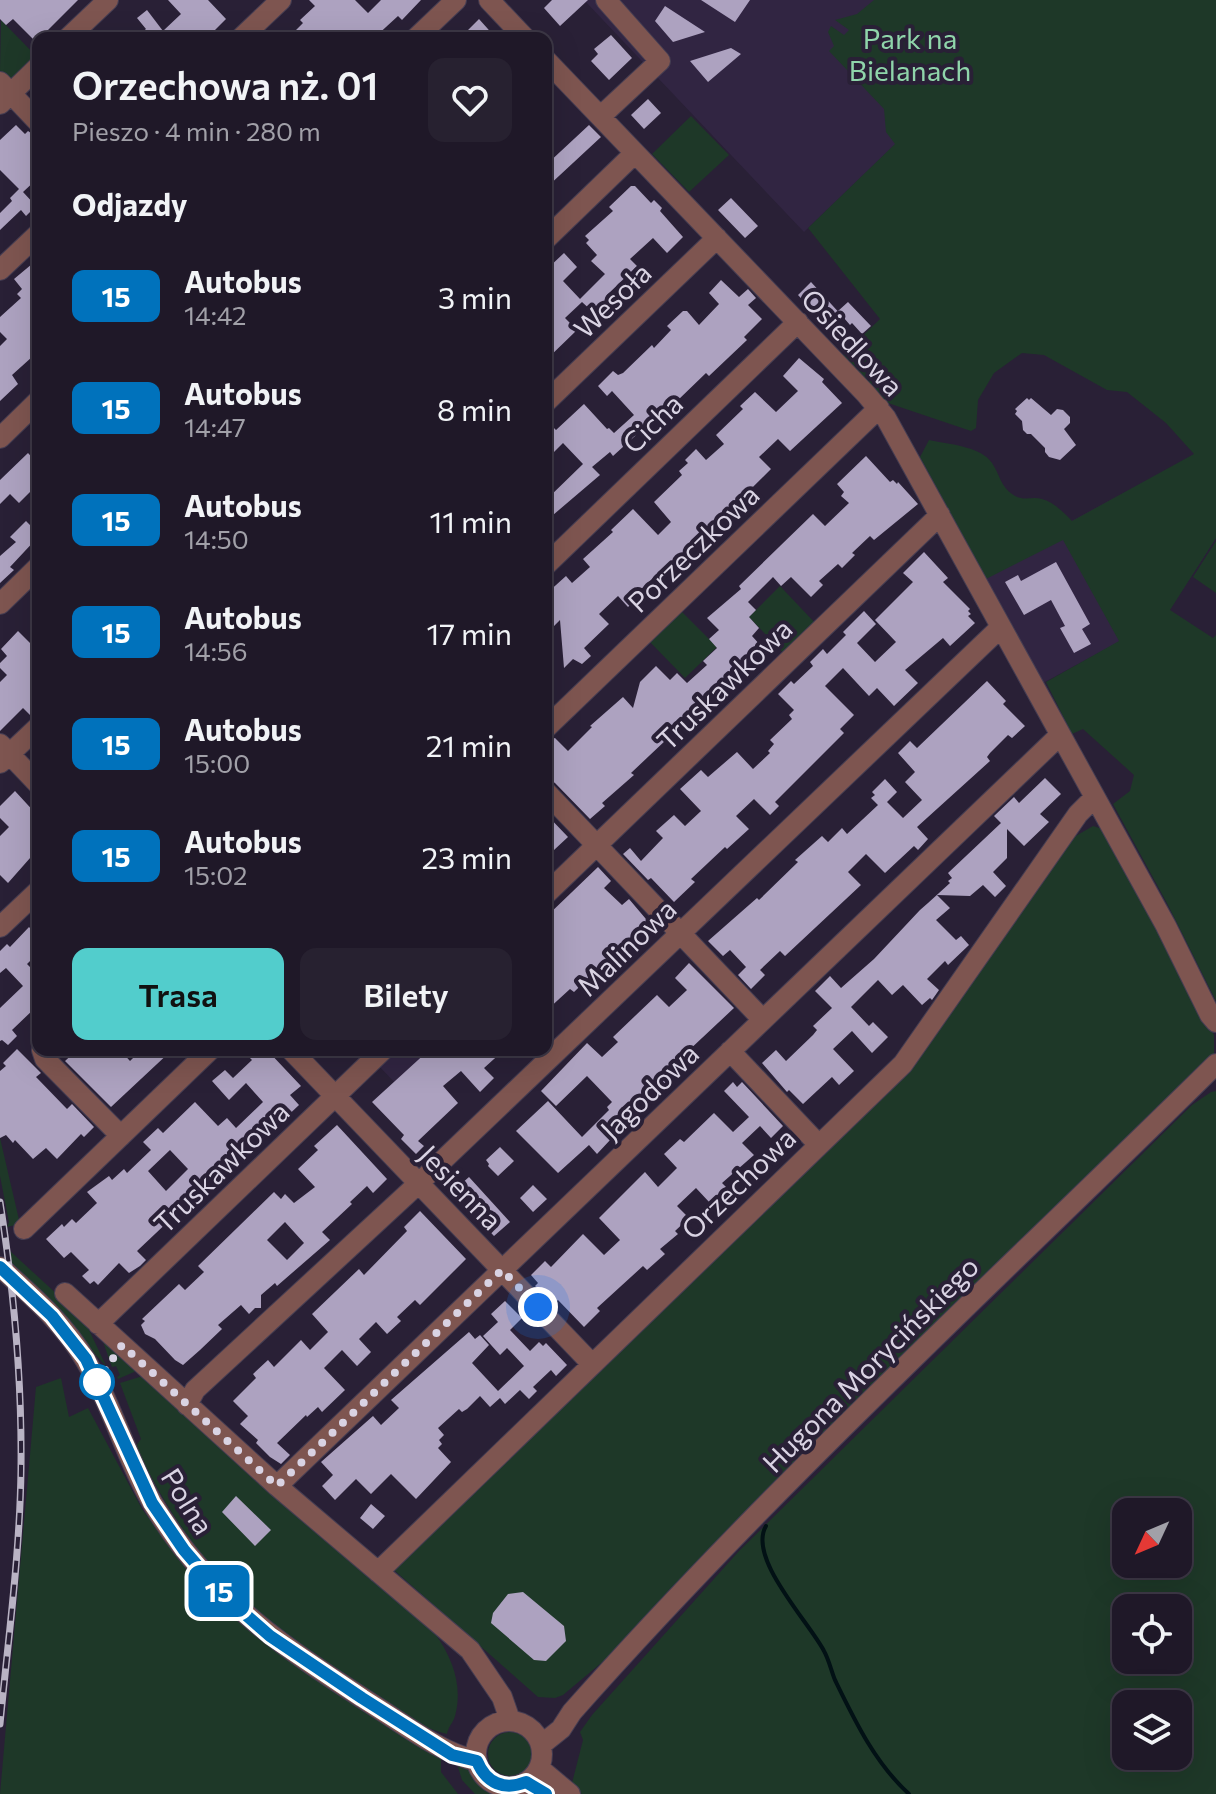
<!DOCTYPE html>
<html lang="pl">
<meta charset="utf-8">
<style>
body{margin:0;font-family:Commissioner,sans-serif;background:#272130;color:#f1f3f6;height:100vh;display:flex;flex-direction:column;font-size:30px;white-space:nowrap}
*{box-sizing:border-box;margin:0}
p{font-size:26px;color:#a1a0a8}
.icon{flex:none;width:44px;height:44px;fill:none;stroke:currentColor;stroke-width:2;stroke-linecap:round;stroke-linejoin:round}
.map{position:relative;flex:1;overflow:hidden}
.details{position:absolute;left:32px;top:32px;width:520px;height:1024px;display:flex;flex-direction:column;background:#1f1828;border-radius:16px;box-shadow:0 8px 32px #0002,0 0 0 2px #3c3745}
.details>*{flex:none}
.badge{padding:0 16px;border-radius:12px;font-size:28px;line-height:52px}
.needle{width:52px;rotate:226deg}
.tools{position:absolute;left:1112px;top:1498px;display:grid;gap:16px}
.tools a{display:grid;place-items:center;width:80px;height:80px;border-radius:16px;background:#1f1828;box-shadow:0 8px 32px #0002,0 0 0 2px #3c3745;font-size:40px}
.you{position:absolute;width:40px;height:40px;margin:-20px;border:6px solid #fff;border-radius:50%;background:#1a73e8;box-shadow:0 0 0 12px #1a73e833}
.map>.badge{position:absolute;translate:-50% -50%;box-shadow:0 0 0 4px #fff}
h2{padding:0 40px;font-size:30px;line-height:72px}
.round{display:grid;place-items:center;flex:none;width:84px;height:84px;border-radius:16px;background:#272130}
.overview{display:flex;align-items:center;justify-content:space-between;height:136px;padding:0 40px}
h1{font-size:38px;font-weight:600;line-height:60px}
.cta{display:flex;gap:16px;margin-top:auto;padding:16px 40px}
.cta a{flex:1;height:92px;border-radius:16px;background:#52cdcc;color:#111;font-size:32px;font-weight:600;line-height:92px;text-align:center}
.cta a+a{background:#272130;color:#f1f3f6}
ul{padding:0;list-style:none}
li{display:flex;align-items:center;gap:24px;height:112px;padding:0 40px}
li div{flex:1}
li b{display:block;font-size:30px}
li em{font-style:normal}
li .badge{min-width:88px;font-weight:700;text-align:center}
.map>svg:first-child{display:block}
.built{fill:#312542}
.green{fill:#1e3828;fill-rule:evenodd}
.lines{fill:none;stroke-linecap:round;stroke-linejoin:round}
.stream{stroke:#021115;stroke-width:4}
.building{fill:#ada2c0;fill-rule:evenodd}
.minor-casing{stroke:#453d52;stroke-width:22}
.minor{stroke:#7e5550;stroke-width:20}
.rail-casing{stroke:#b9b3c4;stroke-width:7}
.rail{stroke:#292036;stroke-width:4;stroke-dasharray:12;stroke-linecap:butt}
.line-casing{stroke:#fff;stroke-width:18}
.line{stroke:#0072bc;stroke-width:12}
.walk{stroke:#d9d3e3;stroke-width:8;stroke-dasharray:0 14.4}
.stop-dot{fill:#fff;stroke:#0072bc;stroke-width:4}
.labels{text-anchor:middle;dominant-baseline:central;stroke-width:8;stroke-linejoin:round;paint-order:stroke}
.park-label{font-size:28px;fill:#8fd5aa;stroke:#292036}
.street-label{font-size:28px;fill:#d9d3e3;stroke:#292036}
</style>
<div class="map">
<svg width="1216" height="1794" viewBox="0 0 1216 1794">
<rect width="100%" height="100%" fill="#292036"/>
<path class="built" d="M584,0H875L907,133L804,232Z
M1194,455L1216,538L1165,617L1043,683L981,570Z
M394,1050H425L447,1073L415,1104L378,1065Z"/>
<path class="green" d="M874,0H1216V538L1170,610L1213,638L1216,635V1001L1168,905L1113,804L1130,791L1134,775L1083,729L1072,734L1046,682L1119,641L1063,540L986,579L920,457L929,440C947,444 981,446 992,463C999,473 1001,487 1012,494C1023,502 1031,496 1042,499C1054,502 1064,513 1072,521L1194,454L1166,423L1127,392L1107,390L1044,355L1022,353L994,373L978,400L976,428L971,431L885,402L842,356L880,319L808,228L895,144L886,132L884,109L829,51L834,46L828,32L831,26L844,35L849,30L835,20L857,14Z
M1,20L38,58L16,80L8,79L0,71Z
M691,116L729,155L689,192L652,154Z
M1216,541V593L1193,577Z
M780,586L817,625L786,656L749,617Z
M679,609L717,647L685,678L648,640Z
M1093,826L1106,830L1214,1035V1055L669,1590L612,1654L563,1695L555,1698L538,1697L394,1570L910,1068L1074,837Z
M1216,1091V1794H582L571,1787L583,1740L580,1732L592,1715L739,1551L1192,1105L1211,1092ZM1126,1512H1178V1564H1126ZM1126,1608H1178V1660H1126ZM1126,1704H1178V1756H1126Z
M0,1138L20,1224L7,1227L9,1222L0,1176Z
M10,1251L84,1319L106,1366L12,1266Z
M102,1339L138,1367L134,1372L118,1379L117,1377L120,1375L116,1366L112,1367Z
M146,1375L436,1635C453,1659 463,1687 455,1716C453,1723 448,1727 447,1734C413,1726 385,1702 357,1683C330,1665 301,1649 276,1629C214,1580 169,1518 136,1446L141,1439L120,1383Z
M61,1378L69,1417L88,1408L142,1509L180,1561L223,1610L344,1699L441,1757V1772L458,1794H0L36,1387Z
M488 1754a22 22 0 1 1 44 0a22 22 0 1 1-44 0Z
M457,1764C476,1772 479,1784 494,1790C507,1794 520,1791 533,1794H475L462,1780Z"/>
<g class="lines">
<path class="stream" d="M766,1526C747,1558 809,1622 824,1651C829,1660 831,1670 835,1680C855,1721 875,1763 909,1794"/>
</g>
<path class="building" d="M0,0H78L36,42L13,19L6,25L0,19Z
M168,0H208L226,19L207,38H135L146,29L137,18L147,10L163,31L181,14Z
M309,0H355L368,13L381,0H421L402,20L398,16L374,38H288L303,23L300,20L315,6Z
M552,0H588L560,26L544,8Z
M701,0H750L735,22Z
M665,6L705,32L673,42L655,21Z
M479,19L496,38H459L468,30Z
M611,35L632,58L609,80L591,61L598,54L594,49Z
M731,48L741,54L708,82L690,61Z
M648,99L661,113L644,129L631,115Z
M16,125L25,134L28,131L38,138V178L23,192L36,206L26,216L21,210L0,230V213L12,201L10,198L19,189L0,170V140Z
M589,125L601,137L546,188V165Z
M631,186H635L651,203L654,200L662,208L660,211L683,237L667,253L653,238L630,259L637,266L606,296L609,299L594,313L582,302L565,318L577,330L546,360V270L564,253L577,267L563,281L580,299L605,274L591,261L597,255L586,243L589,240L585,236L613,211L609,207Z
M731,198L758,226L745,238L718,210Z
M38,259V363L32,357L12,375L18,384L0,401V346L7,339L0,332V317L21,298L17,294L22,289L14,279Z
M721,280L739,297L748,289L756,298L748,305L762,319L744,337L747,340L709,376L706,373L677,401L673,397L655,414L657,416L613,456L610,452L592,467L600,475L546,521V500L583,464L563,443L546,460V433L553,427L556,430L584,404L607,429L609,428L614,433L634,415L612,391L607,396L598,386L613,371L618,375L623,373L652,345L654,348L671,330L667,326L683,311H687L699,325L719,304L709,293Z
M811,282L843,317L830,329L798,295Z
M848,302L871,326L862,334L852,323L850,325L838,311Z
M799,358L824,379L822,382L842,403L790,451L778,439L759,457L771,469L659,580L655,576L638,592L640,595L628,607L618,596L599,614L609,624L584,648L591,656L582,664L573,659L564,668L560,620L546,634V594L566,576L572,583L590,567L583,559L613,532L611,530L633,509L658,535L671,522L654,502L682,475L679,471L688,463L685,460L696,449L706,460L724,444L716,435L743,409L740,406L755,392L776,412L798,391L783,376Z
M1027,398L1029,400L1031,398L1051,415L1057,409L1063,410L1070,417V423L1064,429L1076,445L1060,460L1049,457L1045,452V448L1031,434H1027L1023,430L1022,421L1015,414L1017,411L1015,409Z
M28,453L38,464V484L19,503L10,494L0,504V480Z
M866,456L890,482L893,480L897,484L898,482L918,504L874,540L870,536L852,553L855,555L842,568L838,564L819,581L823,585L811,597L791,577L781,586L773,577L748,602L756,610L749,617L759,628L752,636L761,646L664,736L667,739L631,773L634,775L602,803L605,806L590,819L555,783L546,777V741L555,738L568,751L592,727L590,726L623,697L633,708L640,682L656,666L670,680L677,673L687,683L707,665L703,661L717,648L709,639L719,630L707,618L741,589L739,586L813,514L825,526L849,503L841,496L844,492L837,484Z
M26,521L38,533V537L10,567L14,570L0,583V556L16,542L10,537Z
M924,552L948,578L943,582L970,609L968,611L971,614L968,616L975,623L950,646L943,638L905,670L918,683L894,706L877,688L869,696L843,668L825,686L854,715L840,729L844,733L775,802L779,806L770,815L754,799L736,816L749,829L727,849L725,847L691,879L695,882L674,902L651,878L648,880L623,854L630,848L641,861L663,838L656,831L674,815L685,826L701,811L680,789L701,770L708,777L737,752L753,769L770,753L768,751L774,744L770,740L792,719L789,715L794,710L778,694L791,681L794,684L813,666L810,662L823,649L827,654L846,635L843,632L864,611L876,624L857,643L875,662L896,642L875,620L913,582L903,573Z
M1056,562L1090,624L1082,629L1091,644L1074,653L1060,628L1065,626L1051,600L1024,615L1005,582L1018,575L1021,581Z
M18,631L38,651V714L31,716L23,708L0,731V682L7,675L0,668V663L7,656L1,649Z
M987,681L1006,701L1003,704L1025,726L1012,738L1008,735L990,753L987,757L990,761L917,827L928,839L918,850L914,846L885,873L866,854L848,872L861,885L785,956L780,951L760,970L765,975L751,989L738,975L746,967L730,950L723,956L708,941L757,898L759,900L798,862L795,860L822,836L828,842L842,828L847,834L878,805L871,798L875,795L872,792L885,779L897,792L887,802L903,818L922,800L905,782L915,772L898,753L910,741L917,748Z
M1045,778L1061,794L1040,814L1049,822L1024,846L1007,829V858L993,872L1006,886L995,897L983,885L970,896L937,895L950,908L936,920L956,940L961,936L969,945L948,965L945,961L927,979L939,990L932,1000L930,998L922,1005L903,985L892,995L878,980L851,1007L869,1026L873,1022L888,1037L872,1053L852,1031L833,1049L854,1071L839,1085L832,1077L803,1104L789,1090L787,1092L762,1063L776,1050L786,1061L813,1035L817,1030L813,1026L832,1008L815,991L830,976L841,988L874,959L920,910L928,903L950,883L948,881L952,878L948,873L1001,823L994,816L1014,797L1019,803Z
M15,791L38,816V849L8,883L0,875V836L9,827L0,818V806Z
M546,814L568,837L554,850L546,842Z
M598,867L611,881L604,888L622,905L629,899L651,925L622,951L630,959L615,974L613,971L608,975L600,967L574,992L570,989L546,1011V917Z
M29,927L38,937V953L27,964L38,975V999L32,1004L35,1008L12,1030L17,1036L8,1045L2,1040L0,1041V1008L23,986L6,968L0,973V951L7,944L10,947Z
M689,963L734,1008L686,1053L674,1068L679,1073L661,1088L657,1084L637,1104L642,1108L628,1121L623,1116L605,1133L611,1139L597,1154L589,1145L558,1173L516,1131L548,1101L582,1137L609,1110L607,1107L612,1102L587,1076L556,1106L541,1091L587,1043L602,1057L618,1042L613,1037L657,995L669,1007L687,990L675,978Z
M17,1049L41,1073L36,1077L67,1109L72,1104L94,1127L84,1137L81,1134L57,1159L46,1148L33,1159L15,1140L13,1143L6,1135L0,1138V1071L6,1066L3,1063Z
M77,1050H120L130,1061L141,1050H172L111,1107L65,1061Z
M255,1050H267L301,1086L290,1095L299,1105L260,1142L252,1133L209,1173L206,1177L208,1180L190,1197L192,1199L137,1251L146,1260L140,1266L129,1273L119,1263L98,1285L94,1281L90,1284L82,1276L89,1270L71,1252L64,1258L46,1239L62,1224L64,1227L72,1219L76,1223L97,1203L87,1192L109,1176L112,1180L124,1169L127,1173L151,1150L143,1142L158,1128L163,1133L195,1102L218,1126L227,1118L236,1128L263,1102L246,1083L229,1100L212,1081L225,1070L233,1078L252,1060L248,1056ZM170,1150L188,1169L166,1191L148,1171Z
M429,1050H504L484,1068L494,1078L480,1092L461,1071L443,1086L458,1103L418,1141L424,1146L416,1154L401,1139L404,1135L372,1102Z
M733,1082L737,1087L742,1082L783,1126L771,1138L760,1126L742,1143L754,1155L722,1183L726,1187L710,1203L696,1188L677,1206L689,1218L675,1231L678,1234L660,1249L665,1254L647,1270L643,1266L597,1308L600,1311L584,1327L558,1300L553,1305L535,1286L538,1283L531,1275L545,1261L551,1267L583,1234L604,1255L620,1240L599,1218L645,1172L658,1187L677,1168L664,1154L680,1139L684,1142L714,1113L733,1132L749,1117L724,1091Z
M337,1125L387,1179L373,1193L367,1186L350,1202L352,1204L322,1232L330,1240L277,1286L275,1283L261,1295V1308H255L249,1314L241,1305L218,1325L222,1329L200,1350L183,1365L175,1360L155,1339L145,1334L141,1325L145,1321L142,1319L179,1284L185,1290L204,1272L198,1266L274,1192L281,1199L285,1194L294,1203L315,1187L298,1169L318,1150L314,1146ZM285,1222L304,1243L287,1260L267,1240Z
M500,1147L514,1161L498,1176L488,1166L489,1164L486,1160Z
M469,1177L510,1222L494,1236L452,1192Z
M533,1185L547,1199L533,1212L520,1198Z
M420,1211L466,1259L420,1305L415,1300L397,1317L401,1321L387,1334L376,1322L359,1339L371,1352L357,1366L342,1350L324,1368L345,1390L322,1412L318,1407L307,1417L306,1415L277,1443L290,1455L281,1464L270,1457L256,1443L258,1440L240,1424L248,1416L233,1401L256,1378L253,1374L268,1360L274,1367L301,1340L310,1350L328,1332L312,1314L359,1269L364,1275L407,1231L404,1227Z
M505,1301L522,1318L510,1330L530,1351L539,1342L543,1346L546,1343L567,1365L556,1376L551,1370L533,1387L537,1391L529,1399L520,1390L505,1404L500,1398L490,1407L480,1396L467,1409L462,1412L459,1409L438,1428L444,1435L439,1440L442,1444L438,1448L451,1462L416,1499L391,1474L371,1494L356,1479L335,1500L322,1486L333,1475L321,1462L373,1416L381,1425L399,1408L391,1400L469,1332L475,1339L480,1335L489,1345L472,1363L498,1391L524,1366L507,1348L500,1355L483,1336L498,1322L491,1314Z
M236,1496L271,1530L255,1546L222,1512Z
M371,1504L385,1516L373,1529L360,1518Z
M523,1592L564,1626L566,1641L546,1661L534,1660L491,1623L493,1613L508,1594Z"/>
<g class="lines">
<g class="minor-casing">
<path id="minor" d="M489,0L525,38
M68,38L108,0
M241,38L281,0
M416,38L456,0
M546,60L866,394L886,418L1166,926L1210,1015L1216,1022
M0,82L38,122
M0,104L38,67
M601,116L660,61L606,0
M546,239L635,153
M0,270L38,234
M546,402L717,238
M0,438L38,401
M546,565L798,322
M0,604L38,567
M546,728L879,408
M0,744L38,784
M0,763L38,727
M546,792L763,1020
M546,894L940,515
M0,927L38,891
M42,1050L45,1059L121,1136
M291,1050L591,1363
M730,1051L818,1144
M24,1229L210,1050
M0,1267C31,1295 65,1324 86,1361C113,1406 126,1459 153,1504C212,1602 288,1650 381,1710C412,1730 441,1752 477,1761
M65,1293L277,1486L470,1650L502,1697L510,1720
M98,1324L383,1050
M187,1405L195,1390L419,1183L1000,628
M277,1486L1059,736
M378,1572L903,1064L1078,814L1094,798
M476 1754a33 33 0 1 1 66 0a33 33 0 1 1-66 0Z
M541,1745L561,1729L572,1712C774,1484 999,1278 1216,1064
M539,1768L570,1794
M526,1782L546,1794"/>
</g>
<use href="#minor" class="minor"/>
<g class="rail-casing">
<path id="rail" d="M0,1202C14,1291 22,1380 21,1469C20,1554 8,1640 0,1724"/>
</g>
<use href="#rail" class="rail"/>
</g>
<g class="lines">
<g class="line-casing">
<path id="line" d="M0,1267L52,1316L86,1359L152,1503L184,1550L221,1593L270,1636L362,1698L452,1755L477,1761C486,1783 504,1791 526,1782L546,1794"/>
</g>
<use href="#line" class="line"/>
<path class="walk" d="M97,1382L122,1345L277,1486L502,1270L538,1307"/>
</g>
<circle class="stop-dot" cx="97" cy="1382" r="16"/>
<g class="labels">
<g class="park-label">
<text x="910" y="38">Park na<tspan x="910" dy="32">Bielanach</tspan></text>
</g>
<g class="street-label">
<text transform="translate(612 300) rotate(-44)">Wesoła</text>
<text transform="translate(853 342) rotate(47)">Osiedlowa</text>
<text transform="translate(652 423) rotate(-44)">Cicha</text>
<text transform="translate(693 548) rotate(-44)">Porzeczkowa</text>
<text transform="translate(724 684) rotate(-44)">Truskawkowa</text>
<text transform="translate(626 947) rotate(-44)">Malinowa</text>
<text transform="translate(649 1091) rotate(-44)">Jagodowa</text>
<text transform="translate(221 1167) rotate(-44)">Truskawkowa</text>
<text transform="translate(738 1183) rotate(-44)">Orzechowa</text>
<text transform="translate(461 1187) rotate(46)">Jesienna</text>
<text transform="translate(870 1364) rotate(-45)">Hugona Morycińskiego</text>
<text transform="translate(188 1501) rotate(58)">Polna</text>
</g>
</g>
</svg>
<div class="tools">
<a><svg class="needle" viewBox="-14 -14 28 28"><path d="M0-13l5 13h-10z" fill="#e53935"/><path d="M0 13l5-13h-10z" fill="#a1a0a8"/></svg></a>
<a><svg class="icon" aria-label="locate" viewBox="0 0 24 24"><circle cx="12" cy="12" r="6"/><path d="M12 2v4M12 18v4M2 12h4M18 12h4"/></svg></a>
<a><svg class="icon" aria-label="layers" viewBox="0 0 24 24"><path d="M12 4l9 5-9 5-9-5zM3 14l9 5 9-5"/></svg></a>
</div>
<div class="you" style="left:538px;top:1307px"></div>
<b class="badge" style="left:219px;top:1591px;background:#0072bc;color:#fff">15</b>
<section class="details">
<div class="overview"><div><h1>Orzechowa nż. 01</h1><p>Pieszo · 4 min · 280 m</p></div><a class="round"><svg class="icon" aria-label="heart" viewBox="0 0 24 24"><path d="M12 20l-8-8c-3-5 5-10 8-4 3-6 11-1 8 4z"/></svg></a></div>
<h2>Odjazdy</h2>
<ul>
<li><span class="badge" style="background:#0072bc;color:#fff">15</span><div><b>Autobus</b><p>14:42</p></div><em>3 min</em></li>
<li><span class="badge" style="background:#0072bc;color:#fff">15</span><div><b>Autobus</b><p>14:47</p></div><em>8 min</em></li>
<li><span class="badge" style="background:#0072bc;color:#fff">15</span><div><b>Autobus</b><p>14:50</p></div><em>11 min</em></li>
<li><span class="badge" style="background:#0072bc;color:#fff">15</span><div><b>Autobus</b><p>14:56</p></div><em>17 min</em></li>
<li><span class="badge" style="background:#0072bc;color:#fff">15</span><div><b>Autobus</b><p>15:00</p></div><em>21 min</em></li>
<li><span class="badge" style="background:#0072bc;color:#fff">15</span><div><b>Autobus</b><p>15:02</p></div><em>23 min</em></li>
</ul>
<div class="cta"><a>Trasa</a><a>Bilety</a></div>
</section>
</div>
